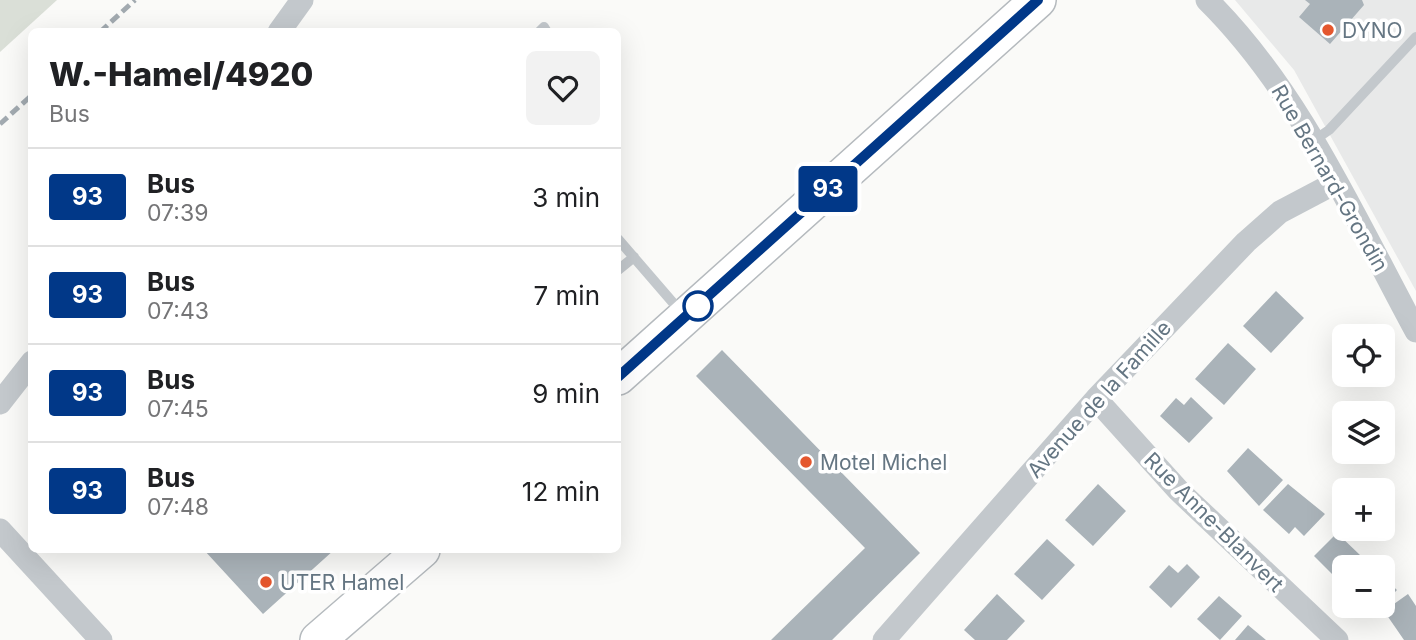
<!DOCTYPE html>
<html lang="fr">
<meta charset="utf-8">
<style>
body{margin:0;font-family:Inter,sans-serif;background:#f2f2f2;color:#202124;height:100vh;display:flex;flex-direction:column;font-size:26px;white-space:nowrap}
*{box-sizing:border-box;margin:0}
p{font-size:23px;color:#757577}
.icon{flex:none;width:38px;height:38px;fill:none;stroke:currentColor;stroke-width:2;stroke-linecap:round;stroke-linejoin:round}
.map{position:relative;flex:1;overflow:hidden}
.sheet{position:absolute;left:28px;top:28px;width:593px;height:525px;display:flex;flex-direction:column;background:#fff;border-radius:10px;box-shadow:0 7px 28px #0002}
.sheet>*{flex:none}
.badge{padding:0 14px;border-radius:5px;font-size:24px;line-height:46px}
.tools{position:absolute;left:1332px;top:324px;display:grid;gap:14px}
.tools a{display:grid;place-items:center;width:63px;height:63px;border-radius:10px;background:#fff;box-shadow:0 7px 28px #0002;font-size:35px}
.map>.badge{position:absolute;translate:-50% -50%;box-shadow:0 0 0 4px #fff}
.round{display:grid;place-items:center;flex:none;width:74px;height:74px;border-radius:10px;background:#f2f2f2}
.overview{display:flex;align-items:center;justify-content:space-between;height:119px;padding:0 21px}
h1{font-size:33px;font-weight:800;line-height:52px}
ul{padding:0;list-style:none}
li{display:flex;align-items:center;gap:21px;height:98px;padding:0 21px;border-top:2px solid #e0e0e0}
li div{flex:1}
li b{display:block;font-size:26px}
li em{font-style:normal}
li .badge{min-width:77px;font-weight:700;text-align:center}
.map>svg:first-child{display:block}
.built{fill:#e8e9e9}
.green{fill:#dadfd7}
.building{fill:#aab3b9}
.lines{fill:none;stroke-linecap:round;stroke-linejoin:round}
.primary-casing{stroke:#b5babe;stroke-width:38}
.service{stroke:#c3c8cc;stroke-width:10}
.minor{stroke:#c3c8cc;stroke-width:23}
.primary{stroke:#fff;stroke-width:35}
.rail{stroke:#a2aab0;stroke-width:5;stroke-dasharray:10 5;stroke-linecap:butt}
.line-casing{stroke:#fff;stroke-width:16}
.line{stroke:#013888;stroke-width:10}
.poi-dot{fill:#e4572e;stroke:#fff;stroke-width:2.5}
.stop-dot{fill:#fff;stroke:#013888;stroke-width:3.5}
.labels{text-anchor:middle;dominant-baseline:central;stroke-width:7;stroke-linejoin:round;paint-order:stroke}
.poi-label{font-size:21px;fill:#657683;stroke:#fff;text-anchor:start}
.street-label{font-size:21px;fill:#657683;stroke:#fff}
</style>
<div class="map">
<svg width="1416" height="640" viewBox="0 0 1416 640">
<rect width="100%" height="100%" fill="#fafaf8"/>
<path class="built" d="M1235,0H1416V291L1294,70Z"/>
<path class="green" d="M0,0H57L0,52Z"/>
<path class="building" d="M1305,0H1362L1364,5L1330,44L1299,17L1310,4Z
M1276,291L1304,318L1271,353L1243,326Z
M1228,343L1256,369L1224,405L1195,379Z
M722,350L920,553L832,640H771L865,548L696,376Z
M1191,397L1213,418L1189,443L1160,416L1176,398L1184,405Z
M1248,448L1283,480L1259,506L1227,471Z
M1098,484L1126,511L1093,546L1065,520Z
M1288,484L1325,514L1304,536L1295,527L1289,534L1263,510Z
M1337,533L1360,555L1348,567H1344L1337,579L1314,556Z
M1047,539L1075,565L1042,600L1014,574Z
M204,550H334L263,614Z
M1187,564L1200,577L1171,608L1149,587L1169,565L1178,573Z
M1382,576L1397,590L1382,605Z
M997,594L1025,621L1007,640H975L964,630Z
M1408,594L1416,606V640H1404L1384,611Z
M1219,596L1242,616L1220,640L1197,619Z
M1248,625L1266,640H1235Z"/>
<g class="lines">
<g class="primary-casing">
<path id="primary" d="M618,377L1038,0
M318,640L422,550"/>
</g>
<path class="service" d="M539,32L544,27L547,32
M1313,141L1329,130L1416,37
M618,239L681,312
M618,270L634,257"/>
<path class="minor" d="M1207,0C1300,92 1354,217 1416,331
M279,32L302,0
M1096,399L1179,491L1337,640
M0,403L32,362
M0,530L101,640
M884,640L1096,399L1246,242L1280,212L1335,183"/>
<use href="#primary" class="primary"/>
<path class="rail" d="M100,32L135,0
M0,124L32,95"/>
</g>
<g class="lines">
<g class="line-casing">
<path id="line" d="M618,377L1038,0"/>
</g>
<use href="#line" class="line"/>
</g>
<g class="poi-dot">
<circle cx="1328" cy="30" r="7"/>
<circle cx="806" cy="462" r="7"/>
<circle cx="266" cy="582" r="7"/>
</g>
<circle class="stop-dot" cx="698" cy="306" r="14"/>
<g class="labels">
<g class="poi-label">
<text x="1342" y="30">DYNO</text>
<text x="820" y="462">Motel Michel</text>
<text x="280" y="582">UTER Hamel</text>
</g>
<g class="street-label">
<text transform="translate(1330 178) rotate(60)">Rue Bernard-Grondin</text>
<text transform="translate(1099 399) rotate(-48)">Avenue de la Famille</text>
<text transform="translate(1214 522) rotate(45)">Rue Anne-Blanvert</text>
</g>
</g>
</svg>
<div class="tools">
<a><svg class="icon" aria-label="locate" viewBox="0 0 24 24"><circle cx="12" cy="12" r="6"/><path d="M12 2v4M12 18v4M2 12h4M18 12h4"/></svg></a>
<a><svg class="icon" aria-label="layers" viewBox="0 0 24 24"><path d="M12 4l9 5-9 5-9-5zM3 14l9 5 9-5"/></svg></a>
<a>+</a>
<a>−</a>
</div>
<b class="badge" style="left:828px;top:189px;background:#013888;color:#fff">93</b>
<section class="sheet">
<div class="overview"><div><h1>W.-Hamel/4920</h1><p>Bus</p></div><a class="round"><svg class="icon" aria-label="heart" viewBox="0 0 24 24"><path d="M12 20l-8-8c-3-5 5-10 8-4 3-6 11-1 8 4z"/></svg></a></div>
<ul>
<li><span class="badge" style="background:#013888;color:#fff">93</span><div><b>Bus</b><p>07:39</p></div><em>3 min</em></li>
<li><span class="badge" style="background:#013888;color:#fff">93</span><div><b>Bus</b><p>07:43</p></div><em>7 min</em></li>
<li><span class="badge" style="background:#013888;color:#fff">93</span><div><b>Bus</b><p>07:45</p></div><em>9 min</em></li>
<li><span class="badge" style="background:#013888;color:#fff">93</span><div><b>Bus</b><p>07:48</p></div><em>12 min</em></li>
</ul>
</section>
</div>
